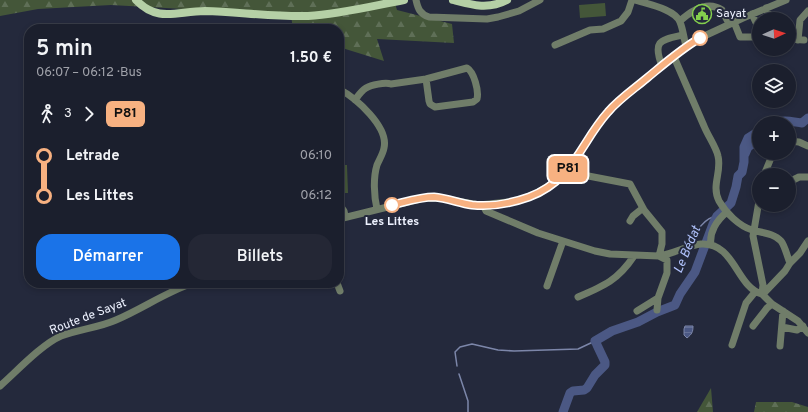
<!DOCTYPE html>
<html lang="fr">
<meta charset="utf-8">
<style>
body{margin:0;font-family:Overpass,sans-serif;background:#242735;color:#f1f3f6;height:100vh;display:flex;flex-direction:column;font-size:15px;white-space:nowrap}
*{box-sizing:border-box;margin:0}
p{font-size:13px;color:#a0a2aa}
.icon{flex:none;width:22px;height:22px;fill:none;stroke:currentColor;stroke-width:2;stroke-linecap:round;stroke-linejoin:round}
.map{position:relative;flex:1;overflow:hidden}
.drawer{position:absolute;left:24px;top:24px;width:320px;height:264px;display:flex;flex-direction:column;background:#1b1f2d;border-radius:16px;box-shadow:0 2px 6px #0003,0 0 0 1px #393d49}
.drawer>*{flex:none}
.badge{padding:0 8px;border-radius:6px;font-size:14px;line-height:26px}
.needle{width:26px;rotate:87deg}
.tools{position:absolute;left:752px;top:12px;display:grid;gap:8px}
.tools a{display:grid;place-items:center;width:44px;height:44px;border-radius:50%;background:#1b1f2d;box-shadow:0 2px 6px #0003,0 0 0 1px #393d49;font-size:20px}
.map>.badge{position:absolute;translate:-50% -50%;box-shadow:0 0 0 2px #fff}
.legs{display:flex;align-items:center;gap:6px;height:44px;padding:0 12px;font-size:13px}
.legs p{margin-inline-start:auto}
.overview{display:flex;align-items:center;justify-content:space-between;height:68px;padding:0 12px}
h1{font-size:22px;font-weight:600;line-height:30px}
.primary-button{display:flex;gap:8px;margin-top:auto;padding:8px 12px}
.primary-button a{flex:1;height:46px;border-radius:16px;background:#1a73e8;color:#fff;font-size:16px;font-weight:600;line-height:46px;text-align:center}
.primary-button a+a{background:#242735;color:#f1f3f6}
ul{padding:0 12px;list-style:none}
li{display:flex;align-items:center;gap:14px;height:40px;font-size:15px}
li i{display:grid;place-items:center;width:6px;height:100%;margin:0 5px;background:currentColor}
li i::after{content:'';width:10px;height:10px;margin:-5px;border:3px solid;border-radius:50%;background:#1b1f2d}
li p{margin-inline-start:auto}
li:first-child i{background:linear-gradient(#0000 50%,currentColor 0)}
li:last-child i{background:linear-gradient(currentColor 50%,#0000 0)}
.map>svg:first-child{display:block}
.forest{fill:url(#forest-firs)}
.pitch{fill:#445639}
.water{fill:url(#water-rules);stroke:#7c86a9}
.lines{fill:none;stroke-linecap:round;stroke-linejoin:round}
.stream{stroke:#7c86a9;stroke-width:1.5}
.river{stroke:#4b5884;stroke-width:9}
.minor{stroke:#707d69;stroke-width:7}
.major{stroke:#b5d0a6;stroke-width:8}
.line-1-casing{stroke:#fff;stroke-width:9}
.line-1{stroke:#f7b181;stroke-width:6}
.stop-1-dot{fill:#fff;stroke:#f7b181;stroke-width:2}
.labels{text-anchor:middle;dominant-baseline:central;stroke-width:4;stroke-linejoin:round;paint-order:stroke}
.poi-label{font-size:12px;fill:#eef2ff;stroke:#24293c;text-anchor:start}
.stop-label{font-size:12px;font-weight:bold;fill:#eef2ff;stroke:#24293c}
.street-label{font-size:12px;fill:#eef2ff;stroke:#24293c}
.water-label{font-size:13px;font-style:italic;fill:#b1c3fd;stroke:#24293c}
</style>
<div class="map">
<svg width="808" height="412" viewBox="0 0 808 412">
<defs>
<pattern id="forest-firs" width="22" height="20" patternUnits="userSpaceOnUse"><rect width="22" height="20" fill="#445639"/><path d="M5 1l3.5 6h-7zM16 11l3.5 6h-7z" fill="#5f6f57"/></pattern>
<pattern id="water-rules" width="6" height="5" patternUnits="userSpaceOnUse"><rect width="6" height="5" fill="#4b5884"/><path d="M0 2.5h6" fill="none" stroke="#657096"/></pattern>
</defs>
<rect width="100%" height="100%" fill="#24293c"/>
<path class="forest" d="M0,0H394L397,10L452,24L454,43L377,39L384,61L339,47V29H293L291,15L111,5L38,9L0,16Z
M711,388L713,412H697Z
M756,402H792L808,407V412H754Z"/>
<path class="pitch" d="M605,3L606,16L580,18L579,5Z
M339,165H347L348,193H339Z"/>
<path class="water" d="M685,326H693C693,332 692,334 687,338L684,335V329Z"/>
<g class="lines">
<path class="stream" d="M693,244C693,232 706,217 717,216
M457,366L455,352L460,347L472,344L498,350L514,351L578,349L595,341
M459,374L468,401V412"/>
<path class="river" d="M775,123C783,119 793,122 802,123L808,118
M745,154L748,147L759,140
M596,343L595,341L612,331L638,322L657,312L675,305L680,294L695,272L713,224L717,216L731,203L736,187L738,176L742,172L744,162V147L748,138L759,131
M563,412L570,393L573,391L584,390L587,388L595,375L605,365V362L597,345"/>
<path class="minor" d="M416,0C418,9 420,14 429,17L487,19L498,17L519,11L540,0
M635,0C647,4 675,9 680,22C683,29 684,39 686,46
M766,8L771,19
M752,14L759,29
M680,21C691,11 707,0 722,10L729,24
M734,22L740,37H759
M789,39L804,40
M798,40L800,20L808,11
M555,45L590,30L603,29L621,21L628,12L632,0
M674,57C684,80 694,103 704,126C708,136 716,147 718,156C722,172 711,185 719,201C726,213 739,226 752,230C762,233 774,233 781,241C785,246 787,256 790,263
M662,66C652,40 661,40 683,35
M339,89C356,98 389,127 384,148C383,154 379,160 377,165C373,178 374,196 377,209
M355,100C358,96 361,91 366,88C371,85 385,82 391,84L426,79L467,68C474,72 479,91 477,99L473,102L435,107L430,104L429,101L426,79
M789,141L799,142L808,146
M568,169L578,174L630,184L644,210L662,232V244L659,256
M764,175L773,153
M789,180H793L799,177H808
M759,201L753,236L763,285L762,294
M339,204L344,211L345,216
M483,205L486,211L538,233L595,251L610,254L659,256C673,254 689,245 701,244C735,242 736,287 762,294
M339,219L424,198H440L479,205L517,201L537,193L556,181L568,169L602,119L614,105L686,46L700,38L743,18L786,0
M630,221L633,216L643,208
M711,245C709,232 717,220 727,212
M337,283L340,291
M547,286L563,241
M762,294L772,304L798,321L808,333
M763,294L785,271L790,263L800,253L808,241
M578,297C604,286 618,280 634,256
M657,310L658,298
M637,311L658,298L667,273V260L659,256
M753,326L767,308L772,304
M782,327L797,330L803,326
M732,345L746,303L755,292
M780,346L783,311
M0,386C16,372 42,344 61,336C79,329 98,328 116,320C142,309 166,292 193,283"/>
<path class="major" d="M136,0C158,23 177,11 205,11C239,12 274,17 308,16C341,14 372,6 404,0
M453,0C472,5 488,10 507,0"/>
</g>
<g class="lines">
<g class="line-1-casing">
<path id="line-1" d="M392,205C405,202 420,197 434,197C447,198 459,203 472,205C490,207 512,203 529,197C574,180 580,143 608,112C619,99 634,89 647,78C664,64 681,49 700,38"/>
</g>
<use href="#line-1" class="line-1"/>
</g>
<defs>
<g id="civic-ring" transform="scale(1)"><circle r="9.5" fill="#24293c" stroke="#84cf4d" stroke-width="1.5"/><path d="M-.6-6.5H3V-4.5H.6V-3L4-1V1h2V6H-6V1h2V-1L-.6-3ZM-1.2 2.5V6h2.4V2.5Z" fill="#84cf4d"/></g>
</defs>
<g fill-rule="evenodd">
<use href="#civic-ring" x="702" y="14"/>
</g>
<g class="stop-1-dot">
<circle cx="700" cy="38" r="7"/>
<circle cx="392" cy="205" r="7"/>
</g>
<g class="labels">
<g class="poi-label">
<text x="716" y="14">Sayat</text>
</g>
<g class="stop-label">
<text x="392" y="222">Les Littes</text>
</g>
<g class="street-label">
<text transform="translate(88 317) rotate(-21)">Route de Sayat</text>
</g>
<g class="water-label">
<text transform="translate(688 250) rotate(-67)">Le Bédat</text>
</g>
</g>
</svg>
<div class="tools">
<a><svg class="needle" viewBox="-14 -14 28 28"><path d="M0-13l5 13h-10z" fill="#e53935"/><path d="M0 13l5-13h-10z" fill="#a0a2aa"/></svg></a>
<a><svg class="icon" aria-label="layers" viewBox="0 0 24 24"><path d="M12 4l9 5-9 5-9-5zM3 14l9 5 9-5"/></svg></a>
<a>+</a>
<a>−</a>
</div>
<b class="badge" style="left:568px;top:169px;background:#f7b181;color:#111">P81</b>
<section class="drawer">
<div class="overview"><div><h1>5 min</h1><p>06:07 – 06:12 · Bus</p></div><b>1.50 €</b></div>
<div class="legs"><svg class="icon" aria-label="walk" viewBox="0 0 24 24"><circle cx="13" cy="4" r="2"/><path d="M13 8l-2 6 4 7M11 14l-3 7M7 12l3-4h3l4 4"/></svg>3<svg class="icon" aria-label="forward" viewBox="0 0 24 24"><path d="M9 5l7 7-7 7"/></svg><b class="badge" style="background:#f7b181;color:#111">P81</b></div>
<ul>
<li><i style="color:#f7b181"></i><b>Letrade</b><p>06:10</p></li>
<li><i style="color:#f7b181"></i><b>Les Littes</b><p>06:12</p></li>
</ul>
<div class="primary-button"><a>Démarrer</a><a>Billets</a></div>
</section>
</div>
